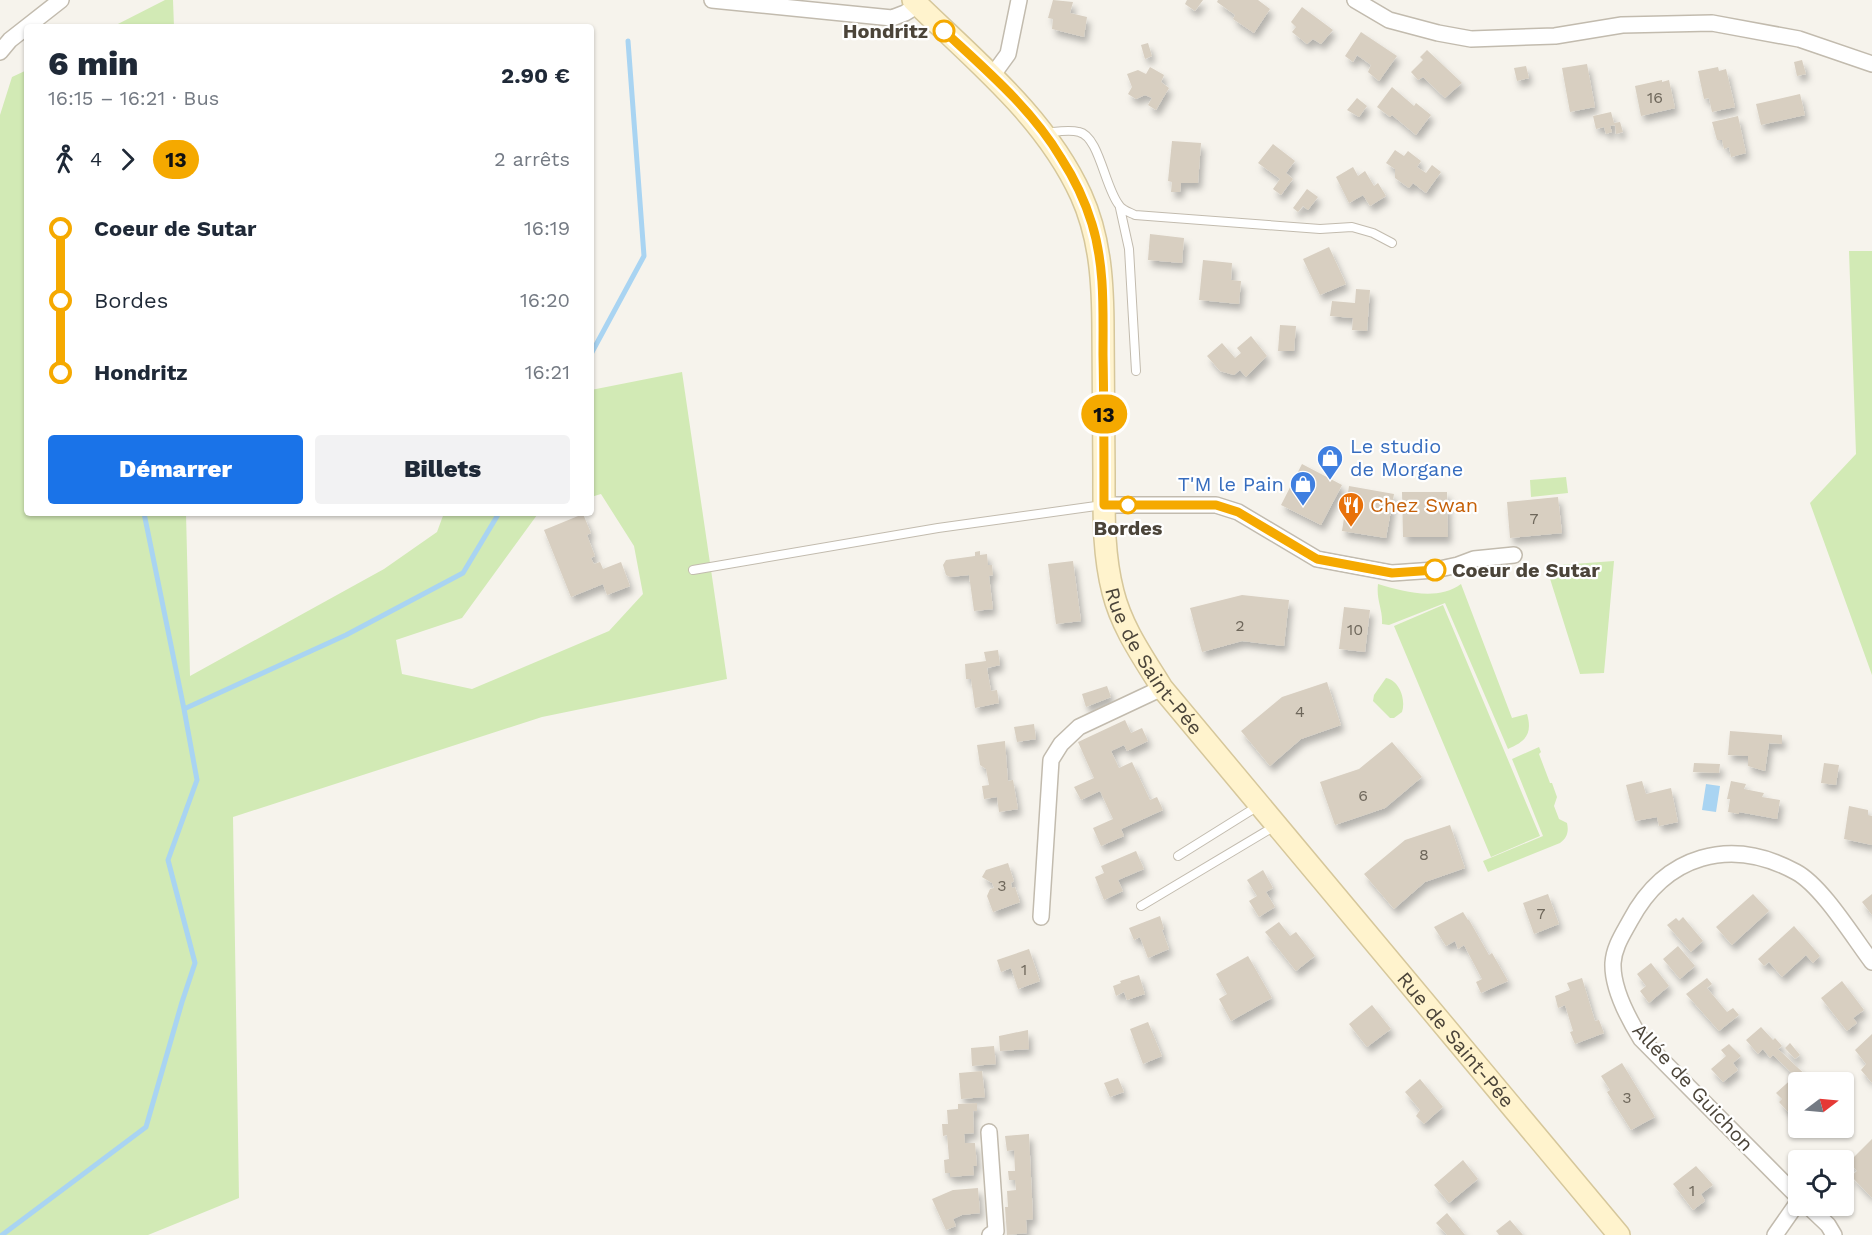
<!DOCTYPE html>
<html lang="fr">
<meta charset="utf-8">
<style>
body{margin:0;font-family:"Work Sans",sans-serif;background:#f2f2f3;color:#1f2937;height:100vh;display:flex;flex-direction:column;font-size:22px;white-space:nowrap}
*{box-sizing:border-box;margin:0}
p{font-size:20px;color:#747a83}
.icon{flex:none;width:33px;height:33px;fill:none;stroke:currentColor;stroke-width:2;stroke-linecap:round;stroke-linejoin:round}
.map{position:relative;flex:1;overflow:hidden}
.sheet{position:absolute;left:24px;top:24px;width:570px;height:492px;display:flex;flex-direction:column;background:#fff;border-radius:6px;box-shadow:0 2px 4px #0004}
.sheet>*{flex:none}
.badge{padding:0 12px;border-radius:20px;font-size:21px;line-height:39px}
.needle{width:39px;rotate:74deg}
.controls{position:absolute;left:1788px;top:1072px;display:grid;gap:12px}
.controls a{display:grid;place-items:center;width:66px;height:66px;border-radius:6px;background:#fff;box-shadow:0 2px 4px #0004;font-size:30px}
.map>.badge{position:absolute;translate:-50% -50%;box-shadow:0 0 0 3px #fff}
.legs{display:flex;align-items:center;gap:9px;height:66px;padding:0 24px;font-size:20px}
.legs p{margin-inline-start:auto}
.head{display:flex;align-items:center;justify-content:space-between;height:102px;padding:0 24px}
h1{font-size:33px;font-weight:800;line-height:45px}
.cta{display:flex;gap:12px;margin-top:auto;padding:12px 24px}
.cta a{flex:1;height:69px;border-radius:6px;background:#1a73e8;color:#fff;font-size:24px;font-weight:800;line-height:69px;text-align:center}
.cta a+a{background:#f2f2f3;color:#1f2937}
ul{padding:0 24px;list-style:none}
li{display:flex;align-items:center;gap:21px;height:72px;font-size:22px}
li i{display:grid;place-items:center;width:9px;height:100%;margin:0 8px;background:currentColor}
li i::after{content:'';width:15px;height:15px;margin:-8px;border:4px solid;border-radius:50%;background:#fff}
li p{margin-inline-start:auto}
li:first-child i{background:linear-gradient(#0000 50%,currentColor 0)}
li:last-child i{background:linear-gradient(currentColor 50%,#0000 0)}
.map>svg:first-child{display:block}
.green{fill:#d2eab5}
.water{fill:#a9d4f2}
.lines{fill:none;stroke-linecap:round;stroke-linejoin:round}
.stream{stroke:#a9d4f2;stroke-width:5}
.building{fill:#d8cfc1;filter:url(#shadow)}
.service-casing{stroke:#c2bbae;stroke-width:10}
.minor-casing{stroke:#c2bbae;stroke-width:18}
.secondary-casing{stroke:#d6c79b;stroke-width:24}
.service{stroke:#fff;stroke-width:8}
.minor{stroke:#fff;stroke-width:15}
.secondary{stroke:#fff3cd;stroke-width:21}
.line-1-casing{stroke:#fff;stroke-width:14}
.line-1{stroke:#f5a900;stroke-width:9}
.stop-1-dot{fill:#fff;stroke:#f5a900;stroke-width:3}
.labels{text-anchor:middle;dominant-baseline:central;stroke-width:4.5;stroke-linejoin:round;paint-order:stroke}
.number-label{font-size:16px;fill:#6e675b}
.stop-label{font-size:20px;font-weight:bold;fill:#4b4439;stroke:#fff;text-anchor:end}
.shop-label{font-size:20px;fill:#366cbe;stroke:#fff;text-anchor:start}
.food-label{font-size:20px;fill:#c56008;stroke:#fff;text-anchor:start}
.street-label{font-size:20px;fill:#4b4439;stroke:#fff}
</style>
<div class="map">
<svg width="1872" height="1235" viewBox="0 0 1872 1235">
<defs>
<filter id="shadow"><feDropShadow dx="3.5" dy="6" stdDeviation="3" flood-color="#0004"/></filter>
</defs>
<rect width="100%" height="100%" fill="#f6f3ec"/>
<path class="green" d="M165,0H173L174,27H112Z
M27,70V513H186L190,676L384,569L437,532L444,513H544L537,515L462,618L396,640L402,674L472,689L609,631L643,594L634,546L601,494L591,497V390L682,372L727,679L542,717L233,817L239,1198L148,1235H0V115L12,77Z
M1849,251H1872V675L1810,503L1856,454Z
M1566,477L1568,493L1531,497L1530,480Z
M1614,561L1604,673L1580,674L1546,566Z
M1378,584C1404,592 1438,601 1461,584L1512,718L1527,714C1533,734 1525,742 1508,749L1445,603L1389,625L1382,624C1383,609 1376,601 1378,584Z
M1443,605L1540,836L1491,857L1394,626Z
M1386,678C1400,681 1406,700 1402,712L1394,718H1390L1373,701L1374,695Z
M1539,747L1541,752L1539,754L1550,783H1552L1557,797L1554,806L1559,819L1567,823C1569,832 1567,838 1560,843L1488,872L1483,861L1543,836L1512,759Z"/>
<path class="water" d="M1706,784L1720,786L1716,812L1702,810Z"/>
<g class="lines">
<path class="stream" d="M591,354L644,256L628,41
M144,513L184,709
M2,1235L146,1127L182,1002L195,963L168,860L197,780L184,709L346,635L463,573L499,513"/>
</g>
<path class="building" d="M1053,0L1073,2L1070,13L1087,17L1084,37L1052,29L1053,19L1048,18Z
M1187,0H1203L1195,11L1185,4Z
M1218,0H1258L1270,9L1254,33L1233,19L1235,15L1217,2Z
M1302,7L1333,30L1321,44L1313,39L1307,44L1292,32L1296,27L1291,22Z
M1361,32L1397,56L1379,81L1368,72L1371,65L1357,55L1353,62L1345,56Z
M1148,43L1152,56L1145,59L1141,45Z
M1427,50L1462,83L1445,98L1423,77L1418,80L1411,72L1423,60L1420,57Z
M1802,60L1806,74L1797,76L1794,62Z
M1587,64L1595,107L1570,112L1562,68Z
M1526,66L1529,78L1517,81L1514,68Z
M1150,67L1164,75L1161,82L1169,88L1156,110L1148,105L1152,98L1145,95L1136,99L1128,94L1132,87L1127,74L1138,70L1146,74Z
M1718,67L1719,71L1726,69L1735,107L1712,112L1709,98L1704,99L1698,71Z
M1662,80V82L1669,80L1675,108L1641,116L1635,86Z
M1392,87L1414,106L1416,103L1431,115L1416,135L1392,115L1390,117L1377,107Z
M1800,94L1805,115L1761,125L1756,104Z
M1357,98L1367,106L1359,117L1347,110Z
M1611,112L1614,123L1620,122L1623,132L1616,134L1615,125L1610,126L1612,132L1606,134L1604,127L1596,129L1593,116Z
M1738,116L1746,153L1731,157L1729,147L1724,149L1722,140H1717L1712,122Z
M1172,141L1201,143L1198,183H1181L1180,192H1171L1172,182L1168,181Z
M1273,144L1295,161L1286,173L1293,179L1281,195L1273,189L1280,179L1258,163Z
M1395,150L1404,156L1408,151L1421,161L1417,167L1426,173L1432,165L1441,172L1426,193L1413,183L1409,188L1395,178V169L1386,163Z
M1353,167L1358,176L1365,171L1374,186L1378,183L1386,196L1370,206L1363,195L1349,203L1336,177Z
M1307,189L1318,197L1308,210L1303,206L1298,212L1293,208Z
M1150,234L1184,238L1182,263L1148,260Z
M1329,247L1346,284L1320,295L1303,259Z
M1203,260L1232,263L1231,280L1241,281L1239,304L1199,300Z
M1356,289L1370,290L1367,331L1352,330L1353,318L1330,316L1332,301L1355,303Z
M1280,325L1296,326L1294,351H1278Z
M1251,336L1267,356L1246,377L1240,370L1234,375L1220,371L1207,356L1222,343L1235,358L1241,353L1237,348Z
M1302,464L1342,485L1321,525L1281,505Z
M1349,486L1394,494L1386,538L1342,531Z
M1402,492H1447L1448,537H1403Z
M1558,497L1562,533L1510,538L1507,502Z
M583,514L591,533L587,535L595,556L591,558L594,564L600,562L603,569L621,562L630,586L607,595L603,584L571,597L544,530Z
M980,551V555L987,554L988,565H992L993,575L989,576L993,609L974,611L969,575L950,577L946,575L943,565L946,560L975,556V552Z
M1073,561L1081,621L1056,624L1048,564Z
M1242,595L1289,600L1284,646L1242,641L1202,652L1190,608Z
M1344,607L1370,610L1365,652L1339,649Z
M998,650L1000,665L987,668L991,691L997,690L999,703L975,708L971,679H966L965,664L986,661L984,652Z
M1327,682L1341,725L1301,739L1270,766L1241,731L1282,697Z
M1107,686L1111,697L1086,707L1082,694Z
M1125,720L1131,733L1142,728L1148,741L1127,751L1124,745L1111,751L1119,768L1132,762L1150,800L1157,797L1163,810L1121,829L1124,836L1101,846L1093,828L1113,819L1100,791L1081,800L1074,787L1094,778L1078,742Z
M1034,724L1036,739L1017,742L1014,727Z
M1730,731L1782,735V744L1769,743L1765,771L1748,766V756L1728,755Z
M1005,741L1008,781L1013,780L1018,809L999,812L997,797L984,799L982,786L989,785L986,769L980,765L977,745Z
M1392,742L1422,777L1385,808L1335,825L1320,782L1359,769Z
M1694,763L1720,764L1719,773L1693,772Z
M1824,763L1839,765L1836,785L1821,783Z
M1642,781L1646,794L1671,788L1678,822L1659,826L1657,817L1635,821L1626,785Z
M1731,781L1746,784L1744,789L1764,793L1762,797L1780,800L1777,819L1739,812V814L1728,812L1730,799H1727Z
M1849,806L1868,810V815L1872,816V845L1844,839Z
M1450,825L1465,868L1425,882L1394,909L1364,874L1405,840Z
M1136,851L1144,869L1118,880L1123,891L1104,900L1095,877L1104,873L1101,866Z
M1008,863L1014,881L1011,883L1012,888L1015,887L1020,902L993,912L987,896L990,889L994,888L992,883L982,877L986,870Z
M1263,870L1273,888L1266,892L1275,907L1259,917L1249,901L1257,896L1247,880Z
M1548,894L1559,924L1534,934L1523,903Z
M1753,894L1769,911L1732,945L1716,927Z
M1872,894V915L1862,902Z
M1463,912L1468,920H1469L1489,955L1492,953L1508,981L1481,993L1476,982L1482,979L1464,945L1458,949L1455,941L1446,946L1434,927Z
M1160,916L1164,929L1162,930L1169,949L1148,958L1140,937L1134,940L1129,928Z
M1683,917L1703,941L1691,952L1667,925L1676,918L1679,921Z
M1279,922L1290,936L1296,932L1315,956L1296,971L1265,932Z
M1794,926L1820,956L1813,963L1806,955L1782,977L1769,962L1764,966L1758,959Z
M1678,946L1695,966L1680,979L1663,959Z
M1029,949L1040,981L1018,989L1011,968L1001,972L997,960Z
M1248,956L1272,998L1231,1021L1219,999L1227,994L1216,974Z
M1651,963L1669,986L1649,1003L1640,991L1646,986L1637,974Z
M1139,975L1145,994L1127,1000L1124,992L1116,996L1113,986L1121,983L1120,981Z
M1582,978L1595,1021L1599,1020L1604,1033L1575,1044L1570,1032L1573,1031L1565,1005L1558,1008L1555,996L1570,990L1567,983Z
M1707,978L1712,984L1707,988L1727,1012L1733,1008L1739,1015L1719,1031L1686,994Z
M1842,981L1864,1010L1853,1018L1857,1023L1847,1031L1821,998Z
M1372,1005L1391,1029L1367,1047L1349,1024Z
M1148,1022L1162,1056L1143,1064L1130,1029Z
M1761,1027L1773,1040L1775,1038L1782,1046L1778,1049L1814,1083H1798V1115L1794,1109L1789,1113L1779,1102L1782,1099L1776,1093L1795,1076L1773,1055L1770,1058L1763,1049L1758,1054L1746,1040Z
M1028,1030L1029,1049L1000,1051L999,1036Z
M1872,1034V1083L1861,1070L1866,1064L1855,1050Z
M1790,1043L1800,1055L1795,1059L1785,1048Z
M1729,1044L1741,1056L1733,1063L1738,1070L1723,1082L1711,1069L1726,1056L1721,1050Z
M994,1046L996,1064L972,1066L971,1048Z
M1622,1063L1655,1117L1631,1130L1607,1092L1610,1090L1601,1076Z
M982,1071L985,1097L961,1099L959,1073Z
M1118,1078L1124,1092L1110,1097L1104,1083Z
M1420,1079L1443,1107L1424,1124L1416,1116L1420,1110L1405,1092Z
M977,1103V1111H973L974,1133L964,1134L965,1143H975L977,1166H973L974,1175L950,1177V1173H945L944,1160L949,1159L947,1135L943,1136L942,1124H948L947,1110L958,1109V1104Z
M1029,1134L1033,1219L1026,1220L1027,1233L1007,1235L1005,1207H1008L1007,1191L1016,1190L1015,1180H1009L1008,1171H1015L1014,1150L1007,1151L1005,1136Z
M1872,1139V1198L1851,1176L1857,1171L1849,1162Z
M1463,1160L1478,1179L1449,1203L1434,1185Z
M1696,1166L1713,1185L1701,1194L1705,1201L1693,1210L1673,1184Z
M978,1188L980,1213L962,1215L953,1219L956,1226L946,1230L932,1199L953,1190Z
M1447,1213L1465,1235H1447L1436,1223Z
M1510,1220L1523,1235H1499L1496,1231Z"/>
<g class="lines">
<g class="service-casing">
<path id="service" d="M1045,133C1056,132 1068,129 1079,132C1099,136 1105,188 1119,205C1122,210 1129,212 1135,215L1320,229L1352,227L1373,233L1392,243
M1120,208L1129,249L1136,371
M693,570L938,528L1103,505
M1178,856L1258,806
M1141,906L1275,826"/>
</g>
<g class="minor-casing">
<path id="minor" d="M712,0L892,18L905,13L918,5
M1355,0L1389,20L1438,33L1471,39L1555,36L1622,25L1712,23L1799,39L1872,64
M0,52L10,40L61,0
M992,76L1008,54L1019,0
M1104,505H1216L1238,512L1317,559L1392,573L1435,570L1458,565L1474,559L1514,555
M1041,917L1051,760L1061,744L1079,727L1162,688
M989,1132L996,1231L990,1235
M1798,1197L1641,1039C1628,1018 1612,988 1613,963C1614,947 1623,934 1630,921C1665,855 1730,836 1796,872C1822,886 1853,937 1872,962
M1808,1206L1828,1225L1834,1235
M1775,1235L1798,1202"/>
</g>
<g class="secondary-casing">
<g id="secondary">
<path id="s1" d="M913,0C974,60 1045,116 1081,195C1101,239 1103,286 1103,333C1103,380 1104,427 1104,474C1104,514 1103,553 1113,592C1122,628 1143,657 1162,688L1619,1235"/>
</g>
</g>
<use href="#service" class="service"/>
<use href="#minor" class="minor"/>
<use href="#secondary" class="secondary"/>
</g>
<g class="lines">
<g class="line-1-casing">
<path id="line-1" d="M944,31C985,69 1032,109 1061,158C1074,178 1085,201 1092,224C1105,266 1103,311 1103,355C1104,405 1104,455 1104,505H1216L1238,512L1317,559L1392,573L1435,570"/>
</g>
<use href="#line-1" class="line-1"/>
</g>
<defs>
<g id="shop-pin" transform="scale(1.35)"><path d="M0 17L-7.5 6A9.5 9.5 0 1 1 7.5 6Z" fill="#3f7fe0" stroke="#fff"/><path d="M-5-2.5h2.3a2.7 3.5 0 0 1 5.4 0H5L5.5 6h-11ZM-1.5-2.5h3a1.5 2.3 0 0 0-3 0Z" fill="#fff"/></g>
<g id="restaurant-pin" transform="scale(1.35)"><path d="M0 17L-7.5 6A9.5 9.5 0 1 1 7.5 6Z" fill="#e8710a" stroke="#fff"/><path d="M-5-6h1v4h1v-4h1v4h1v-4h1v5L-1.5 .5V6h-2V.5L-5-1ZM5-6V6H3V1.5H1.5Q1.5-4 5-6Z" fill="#fff"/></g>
</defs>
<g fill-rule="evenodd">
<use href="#shop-pin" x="1330" y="458"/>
<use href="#shop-pin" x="1303" y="484"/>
<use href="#restaurant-pin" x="1351" y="505"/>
</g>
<g class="stop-1-dot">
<circle cx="944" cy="31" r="10"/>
<circle cx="1128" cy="505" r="8"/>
<circle cx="1435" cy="570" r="10"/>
</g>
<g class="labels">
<g class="number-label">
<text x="1655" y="97">16</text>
<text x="1534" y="518">7</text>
<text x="1240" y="625">2</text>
<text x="1355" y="629">10</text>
<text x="1300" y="711">4</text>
<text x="1363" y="795">6</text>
<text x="1424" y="854">8</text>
<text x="1002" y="885">3</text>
<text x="1541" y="913">7</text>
<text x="1024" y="969">1</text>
<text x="1627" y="1097">3</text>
<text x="1692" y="1190">1</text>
</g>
<g class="stop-label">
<text x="928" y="31">Hondritz</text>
<text x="1128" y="528" text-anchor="middle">Bordes</text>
<text x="1452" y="570" text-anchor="start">Coeur de Sutar</text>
</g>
<g class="shop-label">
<text x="1350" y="446">Le studio<tspan x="1350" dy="23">de Morgane</tspan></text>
<text x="1284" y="484" text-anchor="end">T'M le Pain</text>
</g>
<g class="food-label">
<text x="1370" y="505">Chez Swan</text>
</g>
<g class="street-label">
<text stroke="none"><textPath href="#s1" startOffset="740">Rue de Saint-Pée</textPath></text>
<text stroke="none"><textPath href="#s1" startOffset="1226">Rue de Saint-Pée</textPath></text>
<text transform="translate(1693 1087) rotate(47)">Allée de Guichon</text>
</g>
</g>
</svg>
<div class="controls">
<a><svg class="needle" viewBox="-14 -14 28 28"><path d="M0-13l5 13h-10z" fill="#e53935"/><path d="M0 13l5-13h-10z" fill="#747a83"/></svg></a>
<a><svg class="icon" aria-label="locate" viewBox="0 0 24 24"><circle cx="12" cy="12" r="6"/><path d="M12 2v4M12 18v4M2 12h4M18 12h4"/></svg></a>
</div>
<b class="badge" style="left:1104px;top:414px;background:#f5a900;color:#111">13</b>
<section class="sheet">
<div class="head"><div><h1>6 min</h1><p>16:15 – 16:21 · Bus</p></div><b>2.90 €</b></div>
<div class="legs"><svg class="icon" aria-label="walk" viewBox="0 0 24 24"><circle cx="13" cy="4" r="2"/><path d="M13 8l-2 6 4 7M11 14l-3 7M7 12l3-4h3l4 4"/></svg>4<svg class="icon" aria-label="forward" viewBox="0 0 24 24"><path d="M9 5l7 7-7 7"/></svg><b class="badge" style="background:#f5a900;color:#111">13</b><p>2 arrêts</p></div>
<ul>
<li><i style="color:#f5a900"></i><b>Coeur de Sutar</b><p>16:19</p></li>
<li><i style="color:#f5a900"></i><span>Bordes</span><p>16:20</p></li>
<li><i style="color:#f5a900"></i><b>Hondritz</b><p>16:21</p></li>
</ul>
<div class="cta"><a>Démarrer</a><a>Billets</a></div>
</section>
</div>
